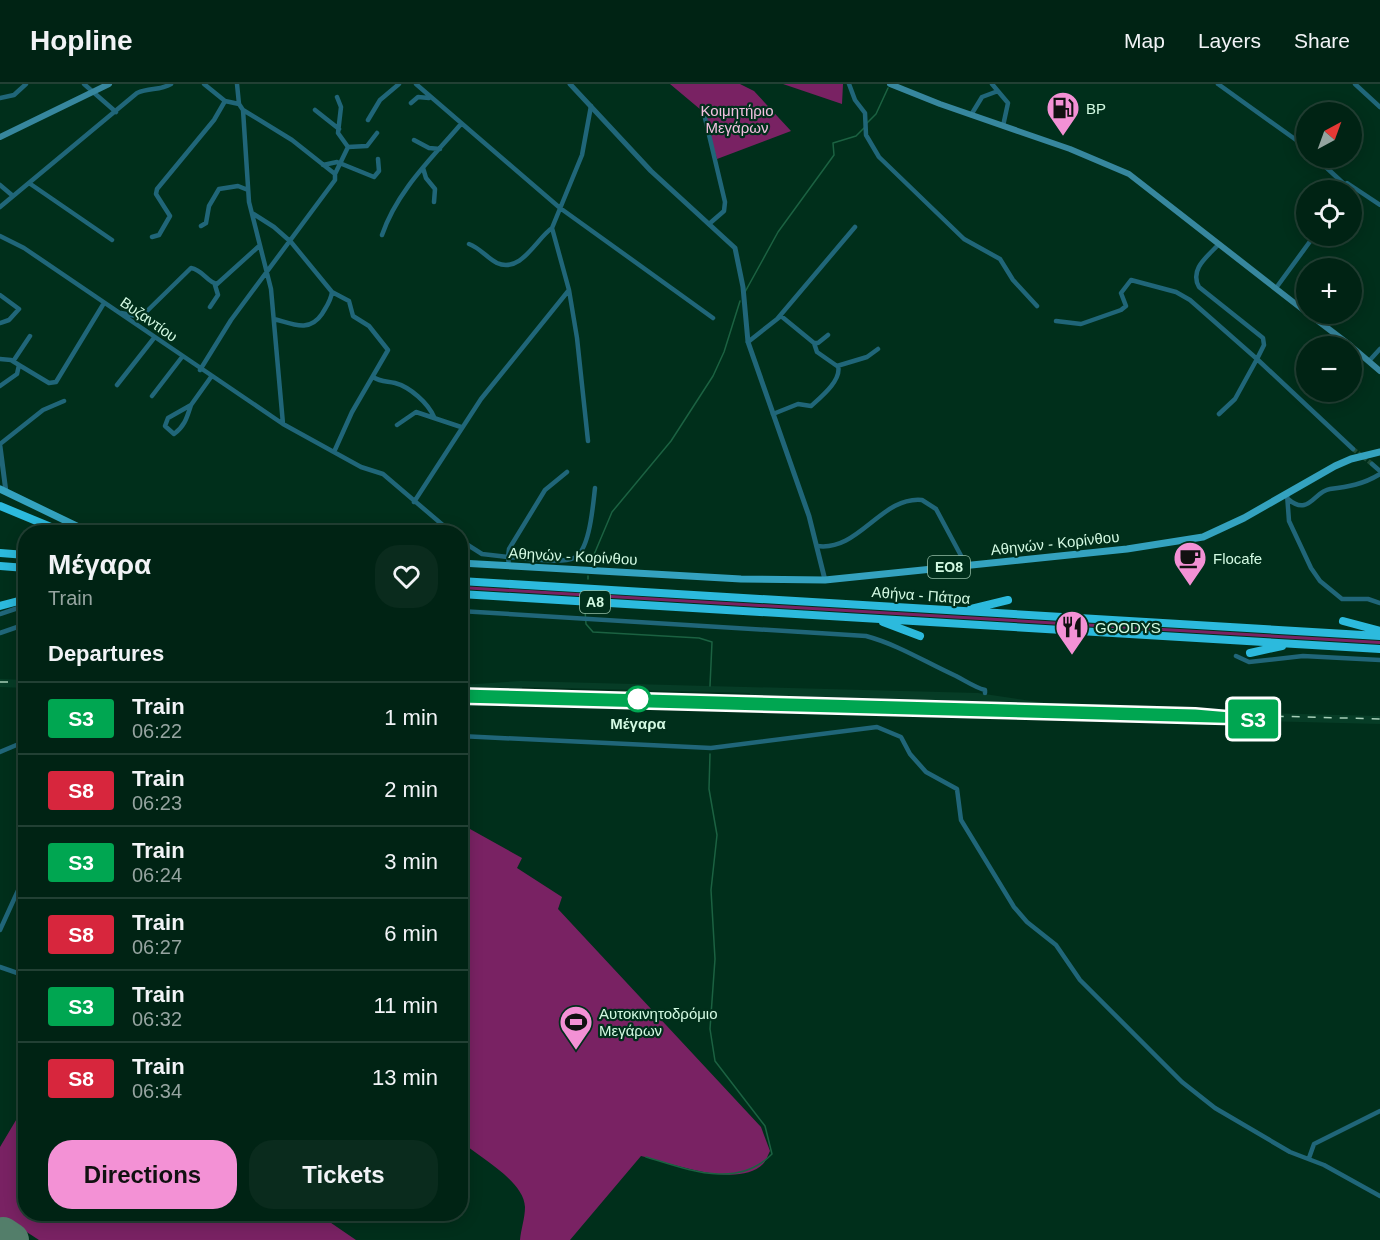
<!DOCTYPE html>
<meta charset="utf-8">
<style>
body{margin:0;font-family:Arial,sans-serif;background:#0a2b1d;color:#f1f3f6;height:100vh;display:flex;flex-direction:column;font-size:22px;white-space:nowrap}
*{box-sizing:border-box;margin:0}
p{font-size:20px;color:#95a4a0}
.icon{flex:none;width:33px;height:33px;fill:none;stroke:currentColor;stroke-width:2;stroke-linecap:round;stroke-linejoin:round}
.map{position:relative;flex:1;overflow:hidden}
.drawer{position:absolute;left:18px;top:441px;width:450px;height:696px;display:flex;flex-direction:column;background:#002314;border-radius:24px;box-shadow:0 3px 15px #0003,0 0 0 2px #224034}
.drawer>*{flex:none}
.badge{padding:0 12px;border-radius:4px;font-size:21px;line-height:39px}
.needle{width:39px;rotate:41deg}
.controls{position:absolute;left:1296px;top:18px;display:grid;gap:12px}
.controls a{display:grid;place-items:center;width:66px;height:66px;border-radius:50%;background:#002314;box-shadow:0 3px 15px #0003,0 0 0 2px #224034;font-size:30px}
.map>.badge{position:absolute;translate:-50% -50%;box-shadow:0 0 0 3px #fff}
h2{padding:0 30px;font-size:22px;line-height:54px}
.round{display:grid;place-items:center;flex:none;width:63px;height:63px;border-radius:24px;background:#0a2b1d}
.headline{display:flex;align-items:center;justify-content:space-between;height:102px;padding:0 30px}
h1{font-size:28px;font-weight:800;line-height:45px}
.cta{display:flex;gap:12px;margin-top:auto;padding:12px 30px}
.cta a{flex:1;height:69px;border-radius:24px;background:#f391d5;color:#111;font-size:24px;font-weight:800;line-height:69px;text-align:center}
.cta a+a{background:#0a2b1d;color:#f1f3f6}
ul{padding:0;list-style:none}
li{display:flex;align-items:center;gap:18px;height:72px;padding:0 30px;border-top:2px solid #224034}
li div{flex:1}
li b{display:block;font-size:22px}
li em{font-style:normal}
li .badge{min-width:66px;font-weight:700;text-align:center}
header{display:flex;align-items:center;gap:36px;box-sizing:border-box;height:84px;padding:0 30px;background:#002314;border-bottom:2px solid #224034}
header strong{font-size:28px}
nav{display:flex;gap:33px;margin-inline-start:auto;font-size:21px}
.map>svg:first-child{display:block}
.built{fill:#063c26;fill-rule:evenodd}
.green{fill:#792263}
.lines{fill:none;stroke-linecap:round;stroke-linejoin:round}
.stream{stroke:#1b6242;stroke-width:1.5}
.taxiway{stroke:#537e6a;stroke-width:14}
.runway{stroke:#537e6a;stroke-width:34}
.minor-tunnel{stroke:#204d39;stroke-width:4.5;stroke-dasharray:4.5 2;stroke-linecap:butt}
.minor{stroke:#206679;stroke-width:4.5}
.tertiary{stroke:#206679;stroke-width:5}
.secondary{stroke:#37879e;stroke-width:6}
.primary{stroke:#34a2bf;stroke-width:7}
.motorway{stroke:#2cbadd;stroke-width:8}
.rail{stroke:#a6ceb8;stroke-width:1.5;stroke-dasharray:8 8;stroke-linecap:butt}
.line-casing{stroke:#fff;stroke-width:14}
.line{stroke:#00a651;stroke-width:9}
.stop-dot{fill:#fff;stroke:#00a651;stroke-width:3}
.labels{text-anchor:middle;dominant-baseline:central;stroke-width:4.5;stroke-linejoin:round;paint-order:stroke}
.shield{fill:#002f1b;stroke:#94bda7;stroke-width:1.5}
.shield-label{font-size:14px;font-weight:bold;fill:#d3fae3}
.poi-label{font-size:15px;fill:#d3fae3;stroke:#002f1b;text-anchor:start}
.park-label{font-size:15px;fill:#f2c0e0;stroke:#002f1b}
.street-label{font-size:15px;fill:#d3fae3;stroke:#002f1b}
.stop-label{font-size:15px;font-weight:bold;fill:#d3fae3;stroke:#002f1b}
</style>
<header>
<strong>Hopline</strong>
<nav><a>Map</a><a>Layers</a><a>Share</a></nav>
</header>
<div class="map">
<svg width="1380" height="1156" viewBox="0 0 1380 1156">
<rect width="100%" height="100%" fill="#002f1b"/>
<path class="built" d="M0,595L25,596V604L0,603Z
M521,597L978,609L1038,618L1148,626L1380,632V640L1186,635L1088,636L522,620L461,623V601ZM522,603L750,609V613L522,607Z"/>
<path class="green" d="M670,0H740L754,7L791,47L717,75L701,26Z
M783,0H843L842,20Z
M461,502L1380,557V560L461,505Z
M461,740L522,774L517,784L562,813L558,825L761,1043L770,1067C768,1071 766,1077 763,1080C738,1105 671,1079 641,1072L570,1156H520C521,1145 525,1134 525,1123C524,1096 478,1073 461,1057Z
M25,1021L26,1130H318L356,1156H39L5,1134L0,1140V1063Z"/>
<g class="lines">
<path class="stream" d="M867,39L876,30L888,4
M745,208L778,148L834,71L833,59L856,52L865,43
M590,480L612,428L671,357L713,292L724,268L740,217
M588,495V492
M585,526L586,540L593,548L699,554L712,558L710,602
M646,1073C687,1085 737,1106 772,1070L765,1042L715,977L710,945L715,875L711,806L717,751L709,705L710,670"/>
<path class="taxiway" d="M10,1156V1155"/>
<path class="runway" d="M3,1150L12,1156"/>
<path class="minor-tunnel" d="M1353,365L1372,380"/>
<path class="minor" d="M84,0L116,28
M204,0L225,17L239,20L243,26L249,118L271,205L283,340L361,383L383,390L451,448
M237,0L239,20
M416,0L560,124L713,234
M849,0L855,16L865,29L866,51L879,73L964,155L1000,175L1013,196L1037,222
M992,0L1008,19L1003,42
M1218,0L1306,63
M1355,0L1380,23
M0,14L14,11L26,0
M411,19L418,13L429,14
M315,26L339,45
M971,31L982,13L998,7
M705,34L725,118L724,127L709,140
M368,36L380,16L399,0
M414,56L429,64L440,65
M348,63L367,62L377,49
M1316,74L1343,99
M323,81L337,78L374,93L379,87L378,75
M423,84L426,94L435,105L434,118
M335,90L348,63L338,49L341,23L337,13
M29,99L112,156
M0,101L13,112
M1337,106L1347,99L1380,121
M0,123L137,9C150,3 159,7 171,0
M252,129L274,143L291,158L332,208C331,217 326,223 322,230C309,249 293,240 274,235
M201,142L206,139L209,122L219,105L238,102L248,106
M382,151C397,107 431,75 461,40
M0,152L24,164L283,340
M152,153L159,151L170,132L156,110L157,105L214,36L225,17
M469,160C480,164 487,174 497,179C521,190 537,154 552,144
M1219,160C1208,172 1189,185 1199,203L1263,254L1264,261L1257,275L1353,365
M1276,204L1314,152
M569,206L577,254L588,357
M332,208L349,217L353,232L369,242L388,266L352,328L334,368
M0,211L19,225L9,236L0,239
M210,223L218,211L215,201
M121,229L136,232L145,229L191,184C203,186 207,198 217,200L258,163
M778,234L855,143
M1056,237L1081,240L1121,226L1126,222L1121,209L1131,196L1176,208L1190,216L1257,275L1235,315L1219,330
M748,258L781,232L814,259H818L828,251
M814,259L817,268L837,282L867,273L878,265
M0,275L11,276L19,281L17,290L0,302
M14,276L30,252
M1369,277L1380,265
M19,281L49,299L56,298L104,219
M200,286L231,236L335,96V90L292,56L243,26
M373,293C381,298 386,297 395,299C410,303 428,319 434,333
M117,301L154,254
M152,312L182,273
M191,321C187,333 185,342 174,350L165,342L168,334L191,321L211,293
M773,330L798,320L811,322C821,313 842,296 838,282
M397,341L416,328L461,343
M0,360L43,326L64,317
M1372,380L1380,387
M567,388L545,406L509,465L508,473C524,474 561,480 574,474C590,467 593,420 595,404
M1287,410L1289,437L1311,484L1320,497L1342,515H1368L1380,519
M1288,415C1309,433 1314,407 1330,405C1348,403 1364,400 1380,390
M414,418L481,315L569,206L552,144L582,71L591,22
M460,456L482,470L508,473L509,482
M817,462C859,468 881,412 922,416L936,425L966,481
M460,527L866,552C899,561 925,578 956,592C966,597 974,603 985,606V609
M0,530L18,524L26,525
M0,549L26,540
M1236,572L1249,578L1303,572L1380,576
M460,652L711,664L877,643L901,653L910,670L926,688L957,705L961,736L1014,823L1027,838L1056,861L1080,896L1182,998L1215,1024L1290,1068L1324,1081L1380,1112
M0,668L26,657
M0,846L26,789
M0,883L26,892
M1309,1074L1314,1060L1380,1027"/>
<path class="tertiary" d="M570,0L651,87L735,164L743,203L748,258L809,432L825,496
M0,362L6,408"/>
<path class="secondary" d="M890,0L940,20L1070,65L1129,90L1306,228
M0,53L109,0
M1309,230L1351,262
M1352,263L1380,287"/>
<path class="primary" d="M0,405L89,448
M460,479L741,495L825,496L1127,465L1203,453L1244,434L1335,382L1351,375L1380,368"/>
<path class="motorway" d="M0,422L63,448
M0,469L26,471
M0,482L26,484
M460,497L1380,552
M460,510L1380,565
M0,522L26,515
M971,525L1008,516
M1343,537L1380,547
M883,538L920,552
M1250,569L1282,562"/>
<path class="rail" d="M0,598H26
M460,610L1380,635"/>
</g>
<g class="lines">
<g class="line-casing">
<path id="line" d="M460,610L1195,630L1253,635L460,614"/>
</g>
<use href="#line" class="line"/>
</g>
<defs>
<g id="fuel-pin" transform="scale(1.725)"><path d="M0 17L-7.5 6A9.5 9.5 0 1 1 7.5 6Z" fill="#f391d5" stroke="#002f1b"/><path d="M-5.5-6h7V0h2V4h1.3V-2.5L3-4.5l.8-.8L6-3V5H2.5V1h-1V6h-7ZM-4.2-4.7v3.2H.2V-4.7Z" fill="#111"/></g>
<g id="cafe-pin" transform="scale(1.725)"><path d="M0 17L-7.5 6A9.5 9.5 0 1 1 7.5 6Z" fill="#f391d5" stroke="#002f1b"/><path d="M-5.5-4.5H6V0H3Q3 3.5 0 3.5H-2.5Q-5.5 3.5-5.5 0ZM3-3.2v2h1.7v-2ZM-6 4.5H4V6H-6Z" fill="#111"/></g>
<g id="restaurant-pin" transform="scale(1.725)"><path d="M0 17L-7.5 6A9.5 9.5 0 1 1 7.5 6Z" fill="#f391d5" stroke="#002f1b"/><path d="M-5-6h1v4h1v-4h1v4h1v-4h1v5L-1.5 .5V6h-2V.5L-5-1ZM5-6V6H3V1.5H1.5Q1.5-4 5-6Z" fill="#111"/></g>
<g id="stadium-pin" transform="scale(1.725)"><path d="M0 17L-7.5 6A9.5 9.5 0 1 1 7.5 6Z" fill="#f391d5" stroke="#002f1b"/><path d="M0-5a6.5 5 0 1 0 0 10a6.5 5 0 1 0 0-10ZM-3.5-1.8h7v3.6h-7Z" fill="#111"/></g>
</defs>
<g fill-rule="evenodd">
<use href="#fuel-pin" x="1063" y="24"/>
<use href="#cafe-pin" x="1190" y="474"/>
<use href="#restaurant-pin" x="1072" y="543"/>
<use href="#stadium-pin" x="576" y="938"/>
</g>
<circle class="stop-dot" cx="638" cy="615" r="12"/>
<g class="labels">
<g class="shield">
<rect x="928" y="472" width="42" height="22" rx="4.5"/>
<rect x="580" y="507" width="30" height="22" rx="4.5"/>
</g>
<g class="shield-label">
<text x="949" y="483">ΕΟ8</text>
<text x="595" y="518">Α8</text>
</g>
<g class="poi-label">
<text x="1086" y="24">BP</text>
<text x="1213" y="474">Flocafe</text>
<text x="1095" y="543">GOODYS</text>
<text x="599" y="929">Αυτοκινητοδρόμιο<tspan x="599" dy="17">Μεγάρων</tspan></text>
</g>
<g class="park-label">
<text x="737" y="26">Κοιμητήριο<tspan x="737" dy="17">Μεγάρων</tspan></text>
</g>
<g class="street-label">
<text transform="translate(149 235) rotate(35)">Βυζαντίου</text>
<text transform="translate(1055 459) rotate(-6)">Αθηνών - Κορίνθου</text>
<text transform="translate(573 472) rotate(3)">Αθηνών - Κορίνθου</text>
<text transform="translate(921 511) rotate(4)">Αθήνα - Πάτρα</text>
</g>
<g class="stop-label">
<text x="638" y="639">Μέγαρα</text>
</g>
</g>
</svg>
<div class="controls">
<a><svg class="needle" viewBox="-14 -14 28 28"><path d="M0-13l5 13h-10z" fill="#e53935"/><path d="M0 13l5-13h-10z" fill="#95a4a0"/></svg></a>
<a><svg class="icon" aria-label="locate" viewBox="0 0 24 24"><circle cx="12" cy="12" r="6"/><path d="M12 2v4M12 18v4M2 12h4M18 12h4"/></svg></a>
<a>+</a>
<a>−</a>
</div>
<b class="badge" style="left:1253px;top:635px;background:#00a651;color:#fff">S3</b>
<section class="drawer">
<div class="headline"><div><h1>Μέγαρα</h1><p>Train</p></div><a class="round"><svg class="icon" aria-label="heart" viewBox="0 0 24 24"><path d="M12 20l-8-8c-3-5 5-10 8-4 3-6 11-1 8 4z"/></svg></a></div>
<h2>Departures</h2>
<ul>
<li><span class="badge" style="background:#00a651;color:#fff">S3</span><div><b>Train</b><p>06:22</p></div><em>1 min</em></li>
<li><span class="badge" style="background:#d7263d;color:#fff">S8</span><div><b>Train</b><p>06:23</p></div><em>2 min</em></li>
<li><span class="badge" style="background:#00a651;color:#fff">S3</span><div><b>Train</b><p>06:24</p></div><em>3 min</em></li>
<li><span class="badge" style="background:#d7263d;color:#fff">S8</span><div><b>Train</b><p>06:27</p></div><em>6 min</em></li>
<li><span class="badge" style="background:#00a651;color:#fff">S3</span><div><b>Train</b><p>06:32</p></div><em>11 min</em></li>
<li><span class="badge" style="background:#d7263d;color:#fff">S8</span><div><b>Train</b><p>06:34</p></div><em>13 min</em></li>
</ul>
<div class="cta"><a>Directions</a><a>Tickets</a></div>
</section>
</div>
